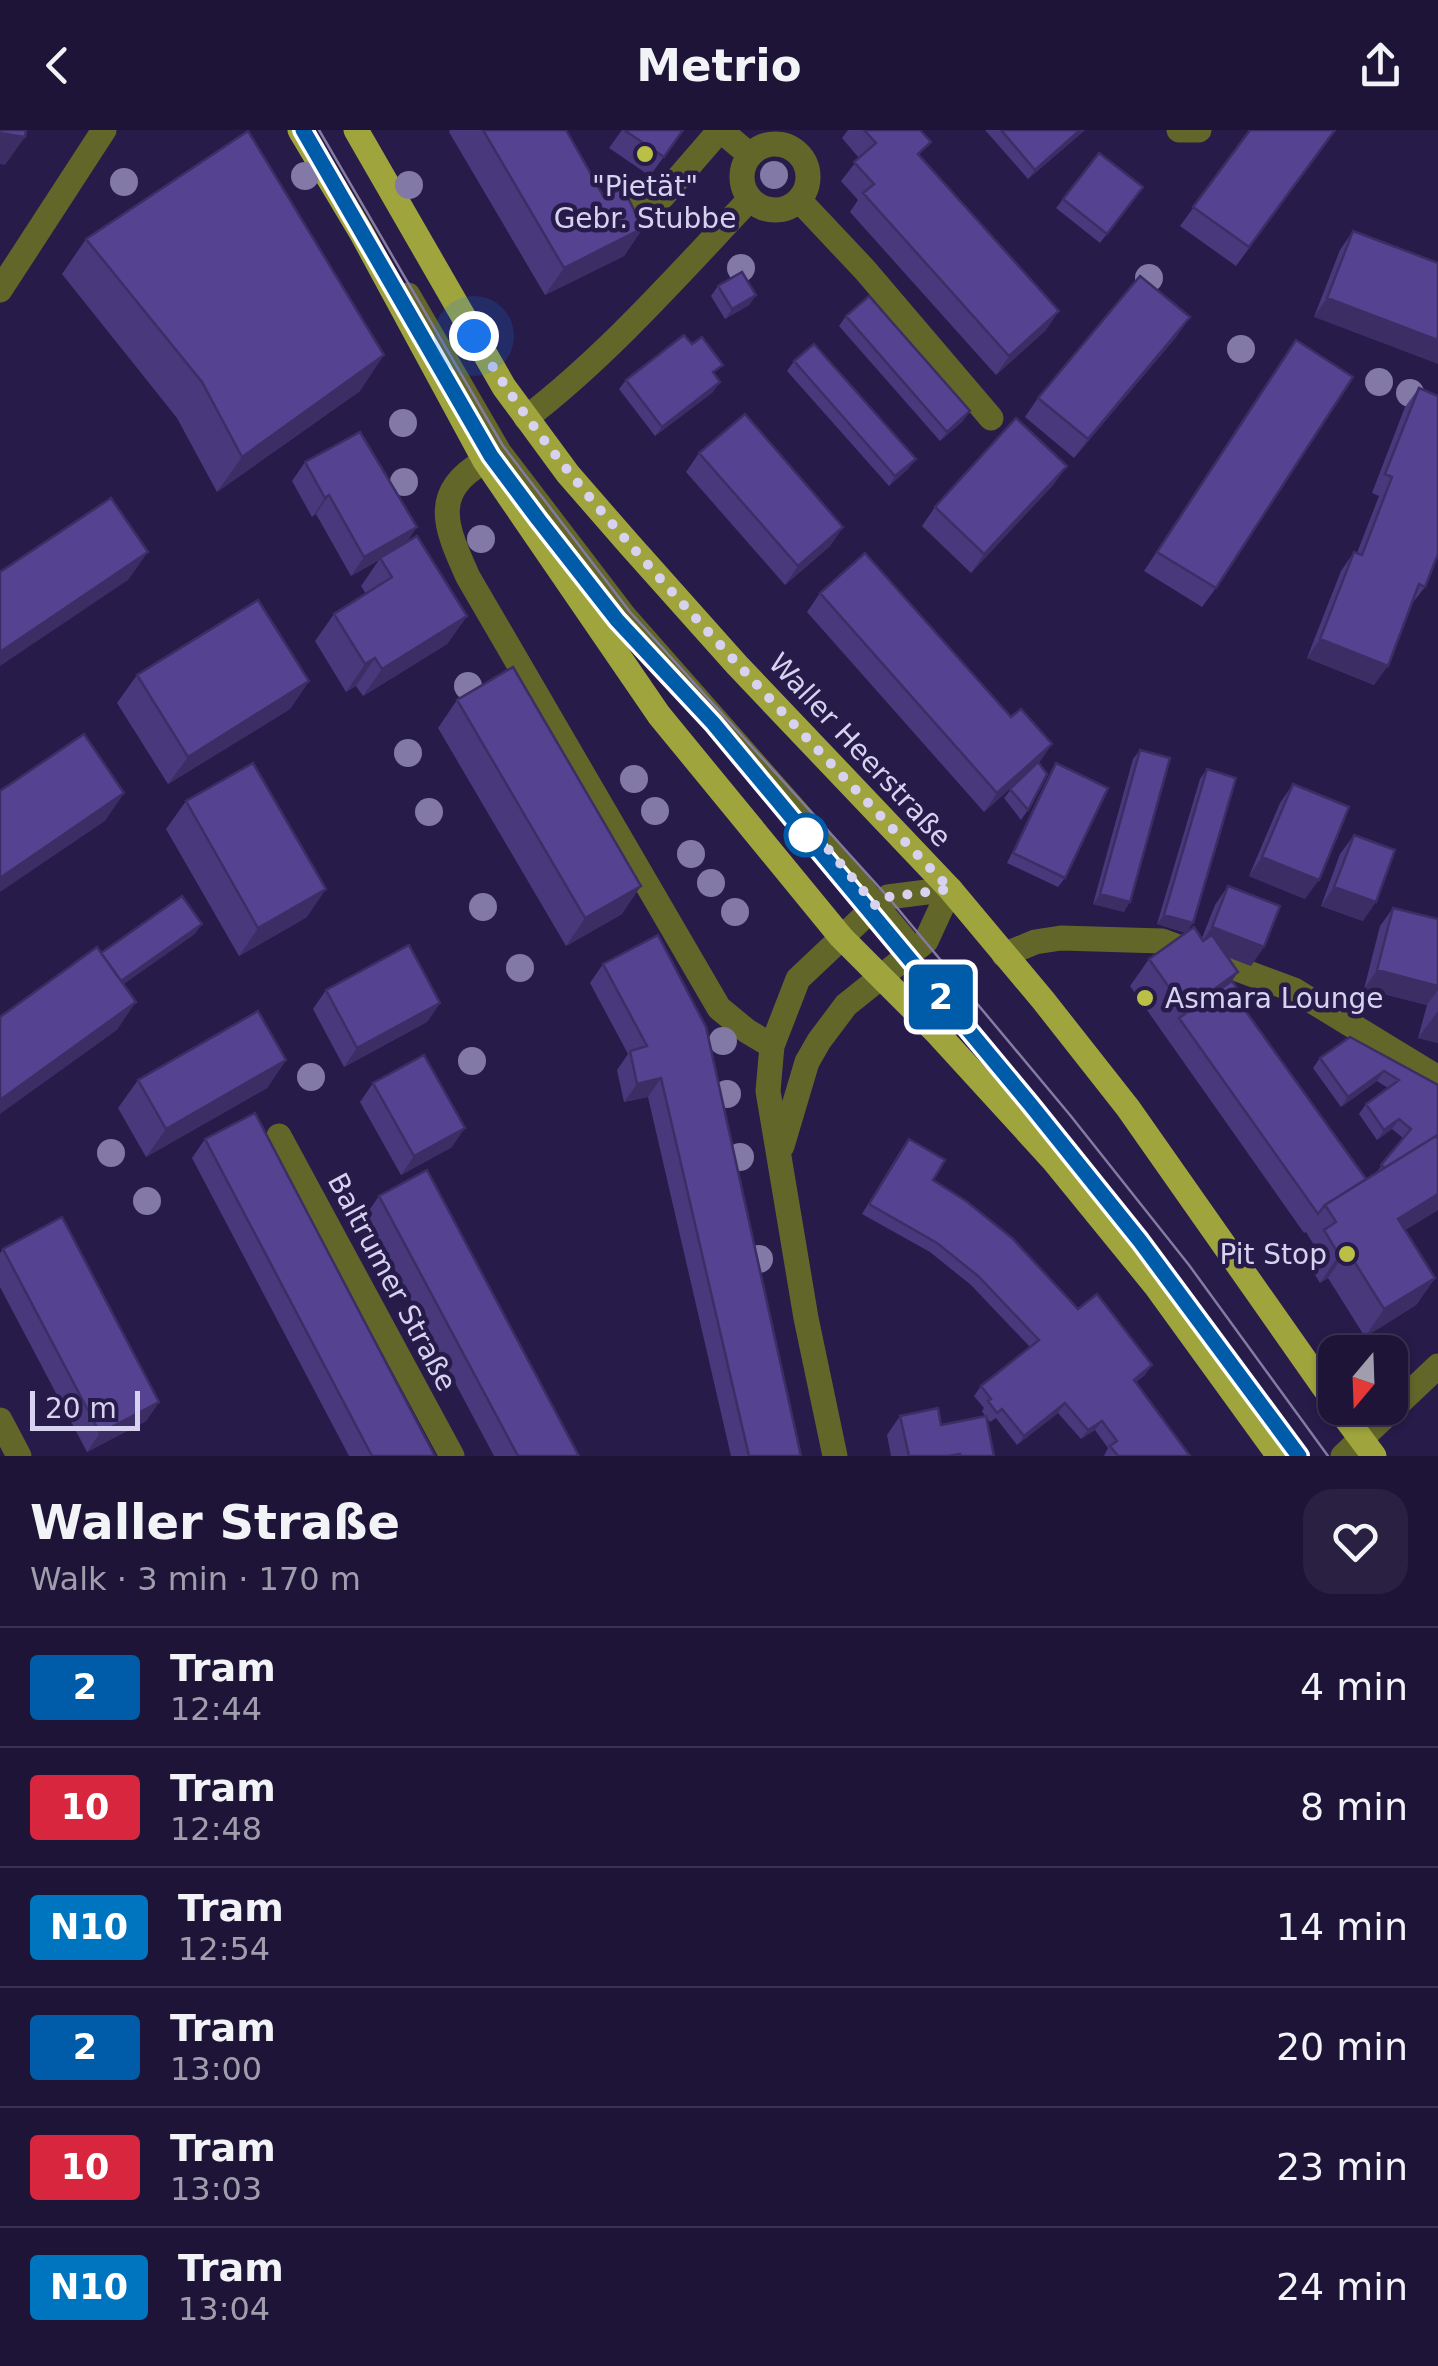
<!DOCTYPE html>
<meta charset="utf-8">
<style>
body{margin:0;font-family:"DejaVu Sans",sans-serif;background:#2a2142;color:#f1f3f6;height:100vh;display:flex;flex-direction:column;font-size:38px;white-space:nowrap}
*{box-sizing:border-box;margin:0}
p{font-size:32px;color:#a09ead}
.icon{flex:none;width:55px;height:55px;fill:none;stroke:currentColor;stroke-width:2;stroke-linecap:round;stroke-linejoin:round}
.map{position:relative;height:1326px;overflow:hidden}
.drawer{display:flex;flex-direction:column;background:#1d1437;flex:1}
.drawer>*{flex:none}
.badge{padding:0 20px;border-radius:8px;font-size:35px;line-height:65px}
.needle{width:65px;rotate:199deg}
.controls{position:absolute;left:1318px;top:1205px;display:grid;gap:20px}
.controls a{display:grid;place-items:center;width:90px;height:90px;border-radius:20px;background:#1d1437;box-shadow:0 2px 8px #0004,0 0 0 2px #3b3352;font-size:50px}
.scale{position:absolute;left:30px;bottom:25px;width:110px;box-sizing:border-box;padding-left:10px;border:5px solid #d6d2f0;border-top:0;font-size:28px;line-height:35px;white-space:nowrap;color:#d6d2f0;-webkit-text-stroke:8px #271b49;paint-order:stroke}
.you{position:absolute;width:50px;height:50px;margin:-25px;border:8px solid #fff;border-radius:50%;background:#1a73e8;box-shadow:0 0 0 15px #1a73e833}
.map>.badge{position:absolute;translate:-50% -50%;box-shadow:0 0 0 5px #fff}
.round{display:grid;place-items:center;flex:none;width:105px;height:105px;border-radius:30px;background:#2a2142}
.head{display:flex;align-items:center;justify-content:space-between;height:170px;padding:0 30px}
h1{font-size:48px;font-weight:700;line-height:75px}
ul{padding:0;list-style:none}
li{display:flex;align-items:center;gap:30px;height:120px;padding:0 30px;border-top:2px solid #3b3352}
li div{flex:1}
li b{display:block;font-size:38px}
li em{font-style:normal}
li .badge{min-width:110px;font-weight:700;text-align:center}
header{display:flex;justify-content:space-between;align-items:center;height:130px;padding:0 30px;background:#1d1437;font-size:45px;font-weight:700}
.map>svg:first-child{display:block}
.lines{fill:none;stroke-linecap:round;stroke-linejoin:round}
.minor{stroke:#636629;stroke-width:25}
.major{stroke:#9fa43d;stroke-width:25}
.tram{stroke:#837ba1;stroke-width:2.5}
.tree{fill:#8279a6}
.wall{fill:#49397c}
.shaded-wall{fill:#3c2e65}
.building{fill:#554290;stroke:#3c2e65;stroke-width:2.5}
.line-casing{stroke:#fff;stroke-width:22}
.line{stroke:#005ca9;stroke-width:15}
.walk{stroke:#d6d2f0;stroke-width:10;stroke-dasharray:0 18}
.poi-dot{fill:#bac045;stroke:#271b49;stroke-width:4}
.stop-dot{fill:#fff;stroke:#005ca9;stroke-width:5}
.labels{text-anchor:middle;dominant-baseline:central;stroke-width:9;stroke-linejoin:round;paint-order:stroke}
.poi-label{font-size:28px;fill:#d6d2f0;stroke:#271b49}
.street-label{font-size:28px;fill:#d6d2f0;stroke:#271b49}
</style>
<header><svg class="icon" aria-label="back" viewBox="0 0 24 24"><path d="M15 5l-7 7 7 7"/></svg>Metrio<svg class="icon" aria-label="share" viewBox="0 0 24 24"><path d="M12 15V3M7 8l5-5 5 5M5 13v7h14v-7"/></svg></header>
<div class="map">
<svg width="1438" height="1326" viewBox="0 0 1438 1326">
<rect width="100%" height="100%" fill="#271b49"/>
<g class="lines">
<path class="minor" d="M1179,0H1199
M742 47a33 33 0 1 1 66 0a33 33 0 1 1-66 0Z
M800,71L865,140L991,288
M631,78L662,67L720,0L750,25
M0,160L104,0
M408,165L499,322L625,487L830,720L913,820
M526,288C607,226 679,144 750,69
M485,331C429,362 446,398 468,447L719,878L747,901L772,916
M1004,825L1035,812L1061,808L1162,811L1294,860L1438,948
M279,1006L452,1326
M782,1016L807,932L819,911L846,875L926,811L950,759
M0,1290L19,1326
M835,1326L806,1188L768,961L772,916L798,849L870,781L888,767L950,759
M1343,1326L1438,1236"/>
<path class="major" d="M300,0L361,102L485,331L659,585L841,807L938,904L1054,1031L1155,1155L1279,1326
M356,0L504,257L568,344L629,414L737,535L950,759L1043,870L1128,978L1335,1273
M1338,1278L1374,1326"/>
<path class="tram" d="M319,0L503,316L630,482L888,767L1070,985L1189,1135L1328,1326
M461,272C506,354 565,433 629,502
M720,601L1118,1083L1299,1326"/>
</g>
<g class="tree">
<circle cx="774" cy="45" r="14"/>
<circle cx="305" cy="46" r="14"/>
<circle cx="124" cy="52" r="14"/>
<circle cx="409" cy="55" r="14"/>
<circle cx="741" cy="138" r="14"/>
<circle cx="1149" cy="148" r="14"/>
<circle cx="1241" cy="219" r="14"/>
<circle cx="1379" cy="252" r="14"/>
<circle cx="1410" cy="263" r="14"/>
<circle cx="403" cy="293" r="14"/>
<circle cx="404" cy="352" r="14"/>
<circle cx="481" cy="409" r="14"/>
<circle cx="468" cy="556" r="14"/>
<circle cx="408" cy="623" r="14"/>
<circle cx="634" cy="649" r="14"/>
<circle cx="655" cy="681" r="14"/>
<circle cx="429" cy="682" r="14"/>
<circle cx="691" cy="724" r="14"/>
<circle cx="711" cy="753" r="14"/>
<circle cx="483" cy="777" r="14"/>
<circle cx="735" cy="782" r="14"/>
<circle cx="520" cy="838" r="14"/>
<circle cx="723" cy="911" r="14"/>
<circle cx="472" cy="931" r="14"/>
<circle cx="311" cy="947" r="14"/>
<circle cx="727" cy="964" r="14"/>
<circle cx="111" cy="1023" r="14"/>
<circle cx="740" cy="1027" r="14"/>
<circle cx="147" cy="1071" r="14"/>
<circle cx="759" cy="1129" r="14"/>
</g>
<path class="wall" d="M450,0H566L604,67L643,98L624,126L545,165L449,2Z
M622,0H683L650,46L609,18Z
M848,0H920V27L1046,200L996,245L850,82L858,70L841,51L859,28L842,8Z
M985,0H1085L1028,49Z
M1250,0H1336L1236,136L1180,96Z
M1143,57L1100,113L1056,78L1063,69Z
M1353,101L1438,133L1314,187L1340,120Z
M86,109L360,261L217,362L177,288L62,144Z
M718,156L756,165L749,175L725,189L711,166Z
M846,186L963,291L940,311L839,196Z
M1177,206L1074,328L1025,287L1038,268Z
M1283,229L1216,458L1202,477L1144,441Z
M794,231L909,338L889,356L787,241Z
M715,245L713,262L655,306L619,259L626,250Z
M1419,258L1425,457L1411,475L1374,555L1307,528L1341,441L1354,422L1357,423L1379,366L1372,363L1405,277Z
M699,323L843,397L830,416L785,455L686,342Z
M305,332L406,412L467,486L447,514L363,566L356,556L346,562L315,511L334,484L366,464L361,456L379,430L351,446L316,384L312,387L292,351Z
M1067,336L1053,355L971,443L922,396L935,377Z
M820,463L1039,633L1028,680L1021,690L1004,668L1016,653L984,682L807,482Z
M137,545L309,551L290,579L168,654L117,573Z
M457,570L622,784L566,816L438,598Z
M1140,620L1124,782L1093,774L1133,629Z
M1056,633L1065,748L1058,757L1007,733L1050,643Z
M1207,639L1187,802L1202,808L1215,775L1228,756L1251,836L1227,827L1232,851L1242,865L1239,870L1366,1049L1376,1043L1403,1008L1392,999L1377,1010L1359,984L1366,974L1388,958L1377,951L1341,977L1313,938L1320,928L1350,907L1438,955V1080L1405,1100L1435,1148L1416,1175L1365,1207L1328,1148L1320,1153L1305,1128L1314,1115L1306,1102L1304,1103L1130,856L1149,829L1186,803L1157,794L1200,649Z
M1293,654L1305,769L1249,746L1280,673Z
M186,671L307,787L239,826L166,699Z
M1354,705L1363,791L1321,776L1340,724Z
M1393,778L1438,789V913L1418,908L1427,875L1364,859L1380,796Z
M658,805L801,1326H731L648,967L624,972L617,940L628,924L590,853L603,834Z
M326,860L440,873L427,892L344,937L313,879Z
M286,930L267,958L146,1027L118,978L138,950Z
M373,953L452,1017L401,1045L360,972Z
M205,1009L435,1326H349L192,1028Z
M902,1018L933,1050L1078,1179L1145,1245L1136,1252L1190,1326H1104L1108,1318L1095,1300L1081,1309L1058,1283L1017,1315L996,1288L990,1292L987,1288L994,1326H891L887,1305L900,1286L941,1295L985,1286L982,1281L984,1278L974,1266L981,1256L1030,1217L971,1155L930,1122L862,1084Z
M379,1066L579,1326H494L366,1085Z
M3,1119L159,1272L146,1291L87,1322L0,1157V1123Z"/>
<path class="shaded-wall" d="M1080,0H1085L1028,49L1035,40Z
M0,3L25,7L5,35L0,34Z
M643,98L624,126L545,165L564,138Z
M756,165L749,175L725,189L732,179Z
M1327,168L1438,210V234L1314,187Z
M1059,181L1046,200L996,245L1009,226Z
M1190,187L1177,206L1074,328L1088,309Z
M384,225L360,261L217,362L242,327Z
M720,252L713,262L655,306L662,297Z
M970,281L963,291L940,311L947,302Z
M916,329L909,338L889,356L895,346Z
M1067,336L1053,355L971,443L984,424Z
M329,365L316,384L312,387L325,368Z
M417,397L404,416L351,446L364,427Z
M843,397L830,416L785,455L798,436Z
M148,422L128,450L0,536V522Z
M467,486L447,514L363,566L382,539Z
M1320,509L1388,536L1374,555L1307,528Z
M375,528L356,556L346,562L365,534Z
M309,551L290,579L168,654L188,627Z
M1052,614L1039,633L984,682L997,663Z
M124,663L105,691L0,762V748Z
M1262,727L1319,750L1305,769L1249,746Z
M641,756L622,784L566,816L585,788Z
M1334,757L1376,772L1363,791L1321,776Z
M326,759L307,787L239,826L258,798Z
M1100,764L1130,772L1124,782L1093,774Z
M1164,785L1193,793L1186,803L1157,794Z
M202,794L195,804L97,873L104,863Z
M1212,797L1264,817L1251,836L1199,816Z
M1377,840L1438,856V860L1427,875L1364,859Z
M1238,842L1219,870L1179,888L1166,907L1185,880Z
M136,872L117,900L0,984V970Z
M440,873L427,892L344,937L357,918Z
M1438,881V913L1418,908Z
M286,930L267,958L146,1027L166,999Z
M1384,941L1377,951L1341,977L1348,967Z
M661,948L648,967L624,972L637,954Z
M1399,989L1392,999L1377,1010L1384,1000Z
M465,998L452,1017L401,1045L414,1026Z
M1438,1064V1080L1379,1116L1398,1089Z
M1347,1120L1328,1148L1320,1153L1339,1125Z
M1435,1148L1416,1175L1365,1207L1384,1179Z
M1152,1235L1145,1245L1127,1259L1134,1250Z
M159,1272L146,1291L87,1322L100,1303Z
M1065,1273L1058,1283L1017,1315L1024,1306Z
M1102,1291L1095,1300L1081,1309L1088,1300Z"/>
<path class="building" d="M0,0H26L25,7L0,3Z
M483,0H566L604,67L623,58L643,98L564,138Z
M624,0H683L664,27Z
M864,0H920L931,12L918,24L1059,181L1009,226L863,63L874,54L854,32L876,13Z
M1001,0H1080L1035,40Z
M1250,0H1335L1249,117L1193,77Z
M248,1L384,225L242,327L202,252L86,109Z
M1099,23L1143,57L1107,104L1063,69Z
M1353,101L1438,133V210L1327,168Z
M742,142L756,165L732,179L718,156Z
M1140,146L1190,187L1088,309L1038,268Z
M869,166L970,281L947,302L846,186Z
M684,205L692,214L702,207L723,235L713,242L720,252L662,297L626,250Z
M1296,210L1353,247L1216,458L1157,422Z
M814,214L916,329L895,346L794,231Z
M1419,258L1438,266V424L1425,457L1419,454L1388,536L1320,509L1354,422L1362,425L1392,347L1385,344Z
M745,284L843,397L798,436L699,323Z
M1016,288L1067,336L984,424L935,377Z
M360,302L417,397L364,427L329,365L325,368L305,332Z
M111,368L148,422L0,522V442Z
M417,406L467,486L382,539L375,528L365,534L334,484L392,447L380,428Z
M865,423L1011,587L1021,579L1052,614L997,663L820,463Z
M258,470L309,551L188,627L137,545Z
M513,537L641,756L585,788L457,570Z
M84,604L124,663L0,748V661Z
M1140,620L1170,628L1130,772L1100,764Z
M1038,632L1047,644L1028,680L1010,659Z
M253,633L326,759L258,798L186,671Z
M1056,633L1108,658L1065,748L1013,723Z
M1207,639L1236,648L1193,793L1164,785Z
M1293,654L1349,677L1319,750L1262,727Z
M1354,705L1395,720L1376,772L1334,757Z
M1228,756L1280,776L1264,817L1212,797Z
M182,766L202,794L121,851L101,823Z
M1393,778L1438,789V856L1377,840Z
M1194,797L1203,811L1212,805L1238,842L1185,880L1149,829Z
M658,805L706,897L801,1326H749L661,948L637,954L630,921L647,916L603,834Z
M409,815L440,873L357,918L326,860Z
M97,817L136,872L0,970V887Z
M1232,851L1242,865L1237,869L1366,1049L1325,1075L1318,1084L1179,888Z
M258,881L286,930L166,999L138,950Z
M1350,907L1438,955V1009L1436,1006L1384,1038L1381,1035L1411,999L1399,989L1384,1000L1366,974L1399,950L1384,941L1348,967L1320,928Z
M424,925L465,998L414,1026L373,953Z
M255,983L435,1326H372L205,1009Z
M1436,1006L1438,1009V1064L1398,1089L1435,1148L1384,1179L1347,1120L1339,1125L1324,1100L1336,1092L1325,1075Z
M909,1009L945,1030L933,1050L966,1071L1012,1108L1078,1179L1097,1164L1152,1235L1134,1250L1190,1326H1118L1110,1316L1117,1311L1102,1291L1088,1300L1065,1273L1024,1306L1002,1279L997,1283L988,1271L991,1269L981,1256L1039,1210L978,1146L937,1113L869,1074Z
M427,1040L579,1326H518L379,1066Z
M62,1087L159,1272L100,1303L3,1119Z
M938,1278L941,1295L986,1286L994,1326H960V1324L948,1326H909L900,1286Z"/>
<g class="lines">
<g class="line-casing">
<path id="line" d="M303,0L491,326L538,389L617,490L713,593L1030,974L1140,1111L1299,1326"/>
</g>
<use href="#line" class="line"/>
<path class="walk" d="M474,206C527,297 594,374 664,453C757,557 854,658 950,759L888,767L876,776L812,700L806,705"/>
</g>
<g class="poi-dot">
<circle cx="645" cy="24" r="10"/>
<circle cx="1145" cy="868" r="10"/>
<circle cx="1347" cy="1124" r="10"/>
</g>
<circle class="stop-dot" cx="806" cy="705" r="20"/>
<g class="labels">
<g class="poi-label">
<text x="645" y="56">"Pietät"<tspan x="645" dy="32">Gebr. Stubbe</tspan></text>
<text x="1165" y="868" text-anchor="start">Asmara Lounge</text>
<text x="1327" y="1124" text-anchor="end">Pit Stop</text>
</g>
<g class="street-label">
<text transform="translate(860 620) rotate(47)">Waller Heerstraße</text>
<text transform="translate(392 1152) rotate(62)">Baltrumer Straße</text>
</g>
</g>
</svg>
<div class="controls">
<a><svg class="needle" viewBox="-14 -14 28 28"><path d="M0-13l5 13h-10z" fill="#e53935"/><path d="M0 13l5-13h-10z" fill="#a09ead"/></svg></a>
</div>
<div class="scale">20 m</div>
<div class="you" style="left:474px;top:206px"></div>
<b class="badge" style="left:941px;top:867px;background:#005ca9;color:#fff">2</b>
</div>
<section class="drawer">
<div class="head"><div><h1>Waller Straße</h1><p>Walk · 3 min · 170 m</p></div><a class="round"><svg class="icon" aria-label="heart" viewBox="0 0 24 24"><path d="M12 20l-8-8c-3-5 5-10 8-4 3-6 11-1 8 4z"/></svg></a></div>
<ul>
<li><span class="badge" style="background:#005ca9;color:#fff">2</span><div><b>Tram</b><p>12:44</p></div><em>4 min</em></li>
<li><span class="badge" style="background:#d7263d;color:#fff">10</span><div><b>Tram</b><p>12:48</p></div><em>8 min</em></li>
<li><span class="badge" style="background:#0075bf;color:#fff">N10</span><div><b>Tram</b><p>12:54</p></div><em>14 min</em></li>
<li><span class="badge" style="background:#005ca9;color:#fff">2</span><div><b>Tram</b><p>13:00</p></div><em>20 min</em></li>
<li><span class="badge" style="background:#d7263d;color:#fff">10</span><div><b>Tram</b><p>13:03</p></div><em>23 min</em></li>
<li><span class="badge" style="background:#0075bf;color:#fff">N10</span><div><b>Tram</b><p>13:04</p></div><em>24 min</em></li>
</ul>
</section>
